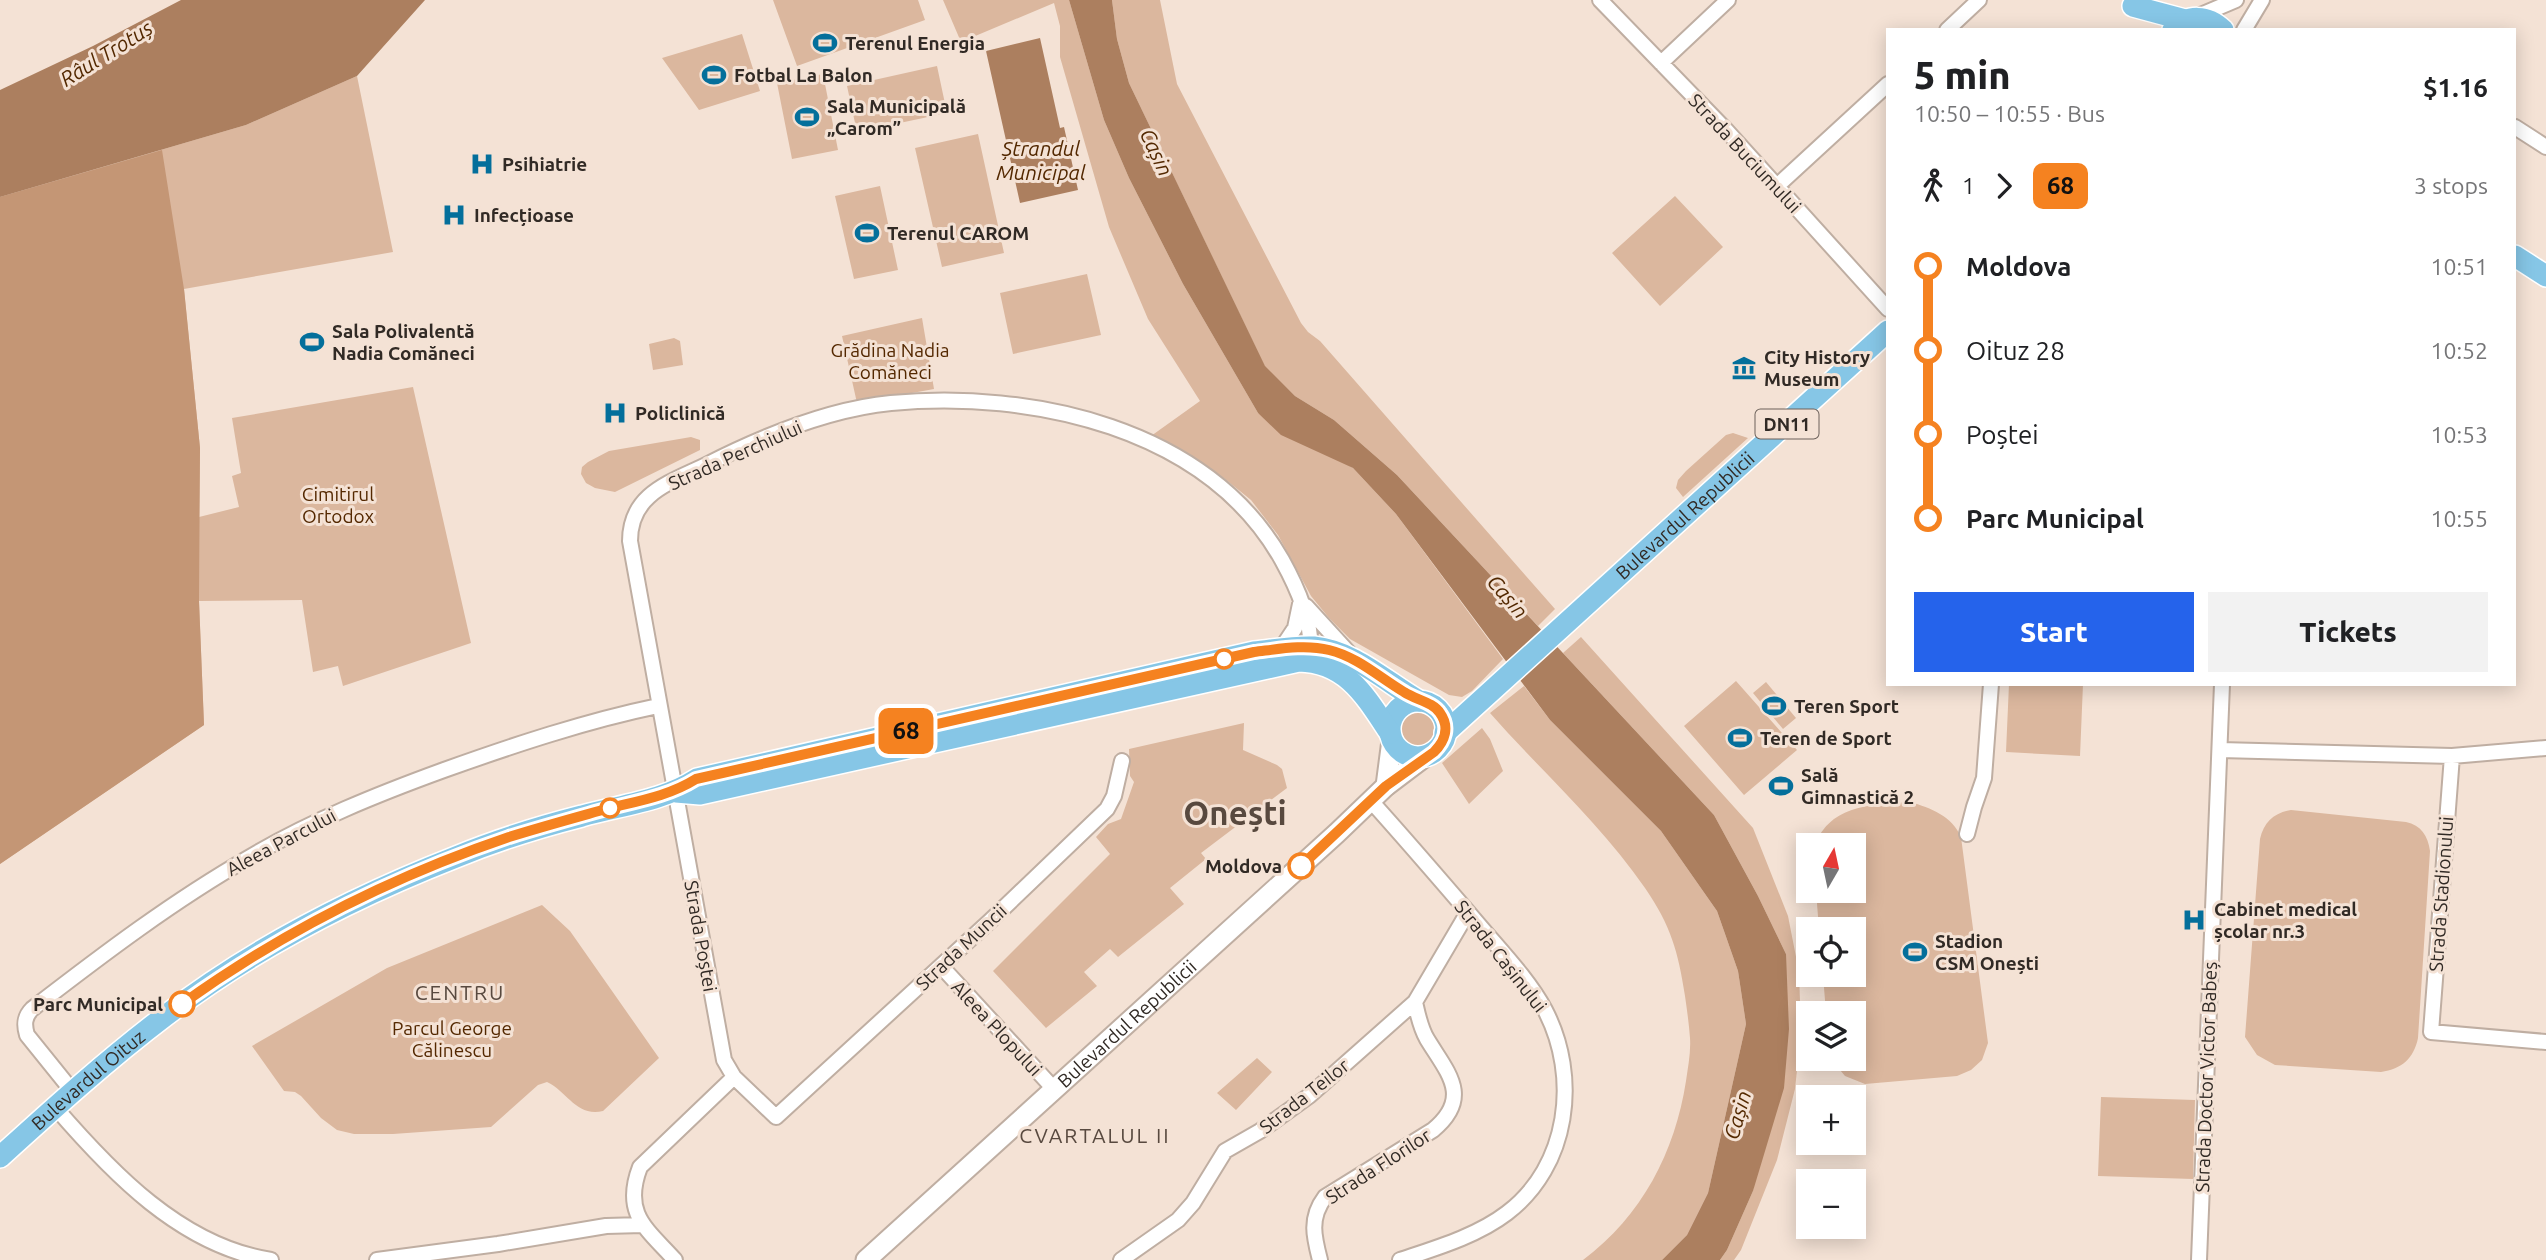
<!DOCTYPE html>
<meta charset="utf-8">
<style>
body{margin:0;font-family:Ubuntu,sans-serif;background:#f2f2f2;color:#202124;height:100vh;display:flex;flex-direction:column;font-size:26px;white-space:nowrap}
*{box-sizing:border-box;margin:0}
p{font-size:23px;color:#757577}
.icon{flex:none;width:38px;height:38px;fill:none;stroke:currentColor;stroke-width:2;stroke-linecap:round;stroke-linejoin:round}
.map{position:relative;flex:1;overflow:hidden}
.details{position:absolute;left:1886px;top:28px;width:630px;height:658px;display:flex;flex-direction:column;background:#fff;border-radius:0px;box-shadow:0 4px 18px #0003}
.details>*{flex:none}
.badge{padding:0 14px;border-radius:10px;font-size:24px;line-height:46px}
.needle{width:46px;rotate:9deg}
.buttons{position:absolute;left:1796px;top:833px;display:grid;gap:14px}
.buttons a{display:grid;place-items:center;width:70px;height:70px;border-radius:0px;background:#fff;box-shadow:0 4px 18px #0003;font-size:35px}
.map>.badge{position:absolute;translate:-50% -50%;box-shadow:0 0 0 4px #fff}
.legs{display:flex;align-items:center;gap:10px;height:77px;padding:0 28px;font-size:23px}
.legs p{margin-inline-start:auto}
.head{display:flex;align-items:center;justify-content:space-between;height:119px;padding:0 28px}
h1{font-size:38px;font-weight:800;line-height:52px}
.button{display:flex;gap:14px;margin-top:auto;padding:14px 28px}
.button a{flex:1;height:80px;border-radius:0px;background:#2563eb;color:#fff;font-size:28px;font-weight:800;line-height:80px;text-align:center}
.button a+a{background:#f2f2f2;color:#202124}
ul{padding:0 28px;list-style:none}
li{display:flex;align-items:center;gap:24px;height:84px;font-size:26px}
li i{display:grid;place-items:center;width:10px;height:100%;margin:0 9px;background:currentColor}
li i::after{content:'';width:18px;height:18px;margin:-9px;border:5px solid;border-radius:50%;background:#fff}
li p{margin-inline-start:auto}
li:first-child i{background:linear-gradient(#0000 50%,currentColor 0)}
li:last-child i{background:linear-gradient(currentColor 50%,#0000 0)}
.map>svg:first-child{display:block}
.green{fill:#dbb79e}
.forest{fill:#c49675}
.water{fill:#ac7f5f}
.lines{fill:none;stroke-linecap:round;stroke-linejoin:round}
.street-casing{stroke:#bfaea2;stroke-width:18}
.secondary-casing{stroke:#bfaea2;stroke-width:23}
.primary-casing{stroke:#fff;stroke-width:24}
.street{stroke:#fff;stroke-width:14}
.secondary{stroke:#fff;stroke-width:19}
.primary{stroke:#86c6e6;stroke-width:21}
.line-1-casing{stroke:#fff;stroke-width:16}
.line-1{stroke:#f58220;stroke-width:10}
.stop-1-dot{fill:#fff;stroke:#f58220;stroke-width:3.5}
.labels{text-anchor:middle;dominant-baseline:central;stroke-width:6;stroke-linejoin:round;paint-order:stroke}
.shield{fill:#f4e2d5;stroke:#6c615a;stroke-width:2}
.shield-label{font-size:18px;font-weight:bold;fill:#312a25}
.poi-label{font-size:19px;font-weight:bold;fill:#312a25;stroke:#f4e2d5;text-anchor:start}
.street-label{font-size:19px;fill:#312a25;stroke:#f4e2d5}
.park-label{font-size:19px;fill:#542800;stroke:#f4e2d5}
.stop-label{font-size:19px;font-weight:bold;fill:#312a25;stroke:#f4e2d5;text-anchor:end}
.water-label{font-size:21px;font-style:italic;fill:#532800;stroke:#f4e2d5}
.neighbourhood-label{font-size:21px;letter-spacing:2px;fill:#58493f;stroke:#f4e2d5}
.town-label{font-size:33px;font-weight:bold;fill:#58493f;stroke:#f4e2d5}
</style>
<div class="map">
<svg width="2546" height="1260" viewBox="0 0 2546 1260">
<rect width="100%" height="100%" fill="#f4e2d5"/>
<path class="green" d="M773,0H918L925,20L797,66Z
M943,0H1069L1104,120L1129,178L1183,284L1258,413L1353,468L1396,514L1503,659L1472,691L1462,697L1449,695L1350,639L1329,618L1311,596L1278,535L1251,500L1225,479L1151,436L1200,401L1148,319L1109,227L1060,57V26L1054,3L961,42Z
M1112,0H1160L1177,84L1301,323L1308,332L1320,341L1555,609L1538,626L1397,475L1334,420L1295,396L1265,367L1129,83L1117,39Z
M742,34L760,91L699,110L662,58Z
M937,66L947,113L857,132L847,86Z
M823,74L838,150L792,159L777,83Z
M357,76L393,252L184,289L200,448L199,517L239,507L232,476L241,473L232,418L413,387L471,643L343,686L338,666L313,672L302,600L199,601L204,725L0,864V197L246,125Z
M978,134L1004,253L942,267L915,148Z
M880,186L898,270L854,279L835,196Z
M1675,196L1723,247L1660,306L1612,253Z
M1087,274L1101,335L1013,354L1000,293Z
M922,318L934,389L857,403L842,336Z
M674,338L680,341L683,365L653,370L649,344Z
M1733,433L1748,438L1683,497L1676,488L1678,480L1686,471L1726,435Z
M691,437L700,440V450L615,492L595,488L586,483L581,474L582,467L588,462L609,451Z
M1581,637L1753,828L1788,916L1799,972L1801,1032L1795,1089L1777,1160L1741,1250L1734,1260H1720L1727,1250L1753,1191L1786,954L1758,896L1714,815L1563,653Z
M1736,681L1797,750L1744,795L1684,726Z
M1766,682L1796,718L1783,729L1753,693Z
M2009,684H2083L2080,756L2006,752Z
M1524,686L1550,720L1661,831L1717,911L1738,971L1746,1024L1708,1193L1687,1235L1662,1260H1583C1642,1216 1675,1152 1686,1081C1688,1067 1691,1052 1690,1038C1689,1024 1687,1010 1685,996C1678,951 1671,926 1645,888C1601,824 1541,771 1490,713Z
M1391 729a27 27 0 1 1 54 0a27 27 0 1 1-54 0Z
M1244,723L1243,750L1277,765L1282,769L1287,788L1201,853L1206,859L1170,888L1184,904L1118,957L1110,949L1084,972L1097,986L1046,1028L993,971L1110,854L1096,837L1108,824L1121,819L1134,782L1130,776L1129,749Z
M1482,728L1490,739L1503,771L1469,804L1442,763Z
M1910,802C1931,808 1952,816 1961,837L1988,1043L1982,1060L1971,1070L1957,1076L1865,1084L1845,1076L1831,1059H1853V1013H1826L1823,975H1853V929H1819L1816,891H1853V845H1815C1831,804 1872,805 1910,802Z
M2291,810L2406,822C2421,825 2428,836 2430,851L2418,1038C2414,1058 2402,1069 2381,1072L2275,1065L2257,1055L2245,1037L2260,839C2264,822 2274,813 2291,810Z
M542,905L570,931L659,1058L603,1111C576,1117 568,1092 547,1082L538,1085L491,1127L393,1134H354L337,1130L321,1118L301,1096L295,1092L284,1091L252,1046L387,968Z
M1257,1058L1272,1072L1236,1110L1217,1093Z
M2101,1097L2195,1100L2193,1179L2098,1176Z"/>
<path class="forest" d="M162,150L184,289L200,448L199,601L204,725L0,864V197Z"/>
<path class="water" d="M181,0H425L357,76L246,125L0,197V90L93,46Z
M1069,0H1112L1117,39L1129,83L1265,366L1295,396L1334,420L1397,475L1714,815L1758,896L1786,954L1789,1029L1784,1088L1753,1191L1727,1250L1720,1260H1662L1687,1235L1708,1193L1746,1024L1738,971L1717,911L1661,831L1550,720L1396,514L1353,468L1281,435L1258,413L1183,284L1129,178L1104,120Z
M1040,38L1060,128L1064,127L1078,190L1020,203L986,51Z"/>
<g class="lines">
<g class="street-casing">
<path id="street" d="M1600,0L1726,130L1888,309
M2196,17L2236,0
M1947,30L1979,0
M2244,30L2262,0
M1661,63L1728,0
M2515,127L2546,147
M1777,186L1888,84
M1306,606L1349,653
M1281,649L1295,628L1300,604
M2220,750L2452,756L2546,748
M2452,756L2431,1032L2546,1042
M1122,761L1114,796L1107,809L990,921L776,1117L734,1077L724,1060L630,541C630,494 669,483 706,465C761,437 829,409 891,403C1031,390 1207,427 1282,560C1298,589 1312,621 1311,655
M1371,801C1408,842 1444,884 1480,926C1502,952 1529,980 1545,1010C1580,1077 1569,1166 1507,1213C1477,1236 1436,1248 1400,1260
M1967,834L1974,807L1984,778L1991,684
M941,966L1054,1089
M73,1092L27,1035C24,1025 24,1017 32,1009C102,955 173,901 250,857C311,821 378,794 444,770C514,745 586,721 658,706
M55,1107C111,1172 181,1246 271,1260
M377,1260L498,1244L606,1226L643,1225
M675,1260C647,1229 622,1214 640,1167L734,1077
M1121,1260L1178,1220L1193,1203L1225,1151L1260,1131L1309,1096L1415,1002L1468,912
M1320,1260C1314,1237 1309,1218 1325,1197L1433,1130C1473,1097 1447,1072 1427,1039C1420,1027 1418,1015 1415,1002
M2199,1260L2222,684"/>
</g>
<g class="secondary-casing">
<g id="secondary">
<path d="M1386,786L1392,740"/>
<path id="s1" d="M866,1260L1337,833L1386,786L1427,755"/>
</g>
</g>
<g class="primary-casing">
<g id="primary">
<path d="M2133,6L2185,20"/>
<path d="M2173,30C2187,14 2208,15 2223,30"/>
<path d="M2515,256L2546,276"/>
<circle cx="1418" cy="729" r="28"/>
<path id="s2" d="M1445,733L1888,331"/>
<path d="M676,792L700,794L1299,661C1347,662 1366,697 1390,733"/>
<path id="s3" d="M0,1157C54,1108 107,1060 165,1016C252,949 354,897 456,857C497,840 539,827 582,816C621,805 663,801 697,779L1254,652C1274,650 1294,646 1314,647C1354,651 1386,682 1419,701"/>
</g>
</g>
<use href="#street" class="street"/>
<use href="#secondary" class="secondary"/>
<use href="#primary" class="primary"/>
</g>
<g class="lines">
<g class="line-1-casing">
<path id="line-1" d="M182,1004C281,933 394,876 509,837C541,827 574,818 606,809C638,801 669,796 696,779L1254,652C1279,649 1305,644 1329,650C1358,657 1380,678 1404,692C1416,700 1433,702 1440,713C1450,727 1445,741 1434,752L1386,786L1301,866"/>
</g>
<use href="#line-1" class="line-1"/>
</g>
<defs>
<g id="stadium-bare" transform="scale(1.89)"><path d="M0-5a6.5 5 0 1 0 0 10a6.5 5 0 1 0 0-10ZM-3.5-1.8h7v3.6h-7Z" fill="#046f9b" stroke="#f4e2d5" stroke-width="2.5" paint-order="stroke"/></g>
<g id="hospital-bare" transform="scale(1.89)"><path d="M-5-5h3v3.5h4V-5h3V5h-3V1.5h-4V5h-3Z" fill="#046f9b" stroke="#f4e2d5" stroke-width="2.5" paint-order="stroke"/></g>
<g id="museum-bare" transform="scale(1.89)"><path d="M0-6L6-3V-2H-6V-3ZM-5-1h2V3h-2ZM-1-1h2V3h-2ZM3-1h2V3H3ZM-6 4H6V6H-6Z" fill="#046f9b" stroke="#f4e2d5" stroke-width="2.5" paint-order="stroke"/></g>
</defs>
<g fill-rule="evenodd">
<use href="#stadium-bare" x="825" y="43"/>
<use href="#stadium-bare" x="714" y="75"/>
<use href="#stadium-bare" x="807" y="117"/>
<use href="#hospital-bare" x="482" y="164"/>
<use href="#hospital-bare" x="454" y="215"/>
<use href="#stadium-bare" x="867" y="233"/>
<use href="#stadium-bare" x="312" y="342"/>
<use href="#museum-bare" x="1744" y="368"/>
<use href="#hospital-bare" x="615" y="413"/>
<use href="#stadium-bare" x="1774" y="706"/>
<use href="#stadium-bare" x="1740" y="738"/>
<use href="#stadium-bare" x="1781" y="786"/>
<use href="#hospital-bare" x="2194" y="920"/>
<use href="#stadium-bare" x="1915" y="952"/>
</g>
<g class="stop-1-dot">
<circle cx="1224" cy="659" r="9"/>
<circle cx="610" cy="808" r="9"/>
<circle cx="1301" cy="866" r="12"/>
<circle cx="182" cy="1004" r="12"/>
</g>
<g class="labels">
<rect class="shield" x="1755.5" y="409.5" width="63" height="29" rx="5"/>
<g class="shield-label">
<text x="1787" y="424">DN11</text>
</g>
<g class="poi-label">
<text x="845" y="43">Terenul Energia</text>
<text x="734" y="75">Fotbal La Balon</text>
<text x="827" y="106">Sala Municipală<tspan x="827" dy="22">„Carom”</tspan></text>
<text x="502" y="164">Psihiatrie</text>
<text x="474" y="215">Infecțioase</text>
<text x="887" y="233">Terenul CAROM</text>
<text x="332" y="331">Sala Polivalentă<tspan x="332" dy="22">Nadia Comăneci</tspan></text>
<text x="1764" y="357">City History<tspan x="1764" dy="22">Museum</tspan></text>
<text x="635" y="413">Policlinică</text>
<text x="1794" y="706">Teren Sport</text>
<text x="1760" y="738">Teren de Sport</text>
<text x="1801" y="775">Sală<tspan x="1801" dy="22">Gimnastică 2</tspan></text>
<text x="2214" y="909">Cabinet medical<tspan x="2214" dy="22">școlar nr.3</tspan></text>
<text x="1935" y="941">Stadion<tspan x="1935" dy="22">CSM Onești</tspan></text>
</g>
<g class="street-label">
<text transform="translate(1745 153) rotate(47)">Strada Buciumului</text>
<text transform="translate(735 455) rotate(-24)">Strada Perchiului</text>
<text stroke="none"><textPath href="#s2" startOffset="324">Bulevardul Republicii</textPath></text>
<text transform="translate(281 842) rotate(-28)">Aleea Parcului</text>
<text transform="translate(2441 894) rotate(-86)">Strada Stadionului</text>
<text transform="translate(701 936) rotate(80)">Strada Poștei</text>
<text transform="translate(961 947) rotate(-43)">Strada Muncii</text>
<text transform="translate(1501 956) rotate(52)">Strada Cașinului</text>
<text stroke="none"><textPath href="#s1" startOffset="352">Bulevardul Republicii</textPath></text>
<text transform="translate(997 1028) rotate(47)">Aleea Plopului</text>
<text transform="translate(2206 1077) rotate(-88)">Strada Doctor Victor Babeș</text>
<text stroke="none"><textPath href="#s3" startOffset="117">Bulevardul Oituz</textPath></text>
<text transform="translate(1304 1096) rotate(-38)">Strada Teilor</text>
<text transform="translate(1378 1166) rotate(-33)">Strada Florilor</text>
</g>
<g class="park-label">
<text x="890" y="350">Grădina Nadia<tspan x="890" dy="22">Comăneci</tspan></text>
<text x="338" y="494">Cimitirul<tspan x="338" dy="22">Ortodox</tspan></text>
<text x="452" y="1028">Parcul George<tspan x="452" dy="22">Călinescu</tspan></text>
</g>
<g class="stop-label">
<text x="1282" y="866">Moldova</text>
<text x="163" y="1004">Parc Municipal</text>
</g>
<g class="water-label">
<text transform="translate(106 53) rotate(-32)">Râul Trotuș</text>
<text x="1041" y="148">Ștrandul<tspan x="1041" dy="24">Municipal</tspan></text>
<text transform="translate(1157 152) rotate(65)">Cașin</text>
<text transform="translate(1508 596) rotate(49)">Cașin</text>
<text transform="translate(1737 1115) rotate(-74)">Cașin</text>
</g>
<g class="neighbourhood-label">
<text x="460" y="992">CENTRU</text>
<text x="1095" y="1135">CVARTALUL II</text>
</g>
<g class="town-label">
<text x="1235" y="812">Onești</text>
</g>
</g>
</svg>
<div class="buttons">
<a><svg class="needle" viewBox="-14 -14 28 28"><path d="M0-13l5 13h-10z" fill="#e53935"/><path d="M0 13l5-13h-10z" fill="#757577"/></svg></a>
<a><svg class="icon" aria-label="locate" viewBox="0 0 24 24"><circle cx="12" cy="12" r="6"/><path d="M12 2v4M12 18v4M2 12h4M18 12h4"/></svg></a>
<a><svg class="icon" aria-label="layers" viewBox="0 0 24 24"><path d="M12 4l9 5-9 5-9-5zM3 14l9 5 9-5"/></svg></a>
<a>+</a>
<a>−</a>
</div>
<b class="badge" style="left:906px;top:731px;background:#f58220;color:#111">68</b>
<section class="details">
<div class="head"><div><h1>5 min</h1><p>10:50 – 10:55 · Bus</p></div><b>$1.16</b></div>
<div class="legs"><svg class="icon" aria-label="walk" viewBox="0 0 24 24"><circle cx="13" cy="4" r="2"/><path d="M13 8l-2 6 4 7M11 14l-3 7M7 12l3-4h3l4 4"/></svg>1<svg class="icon" aria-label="forward" viewBox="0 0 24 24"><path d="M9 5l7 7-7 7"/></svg><b class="badge" style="background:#f58220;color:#111">68</b><p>3 stops</p></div>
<ul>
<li><i style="color:#f58220"></i><b>Moldova</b><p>10:51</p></li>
<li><i style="color:#f58220"></i><span>Oituz 28</span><p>10:52</p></li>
<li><i style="color:#f58220"></i><span>Poștei</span><p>10:53</p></li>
<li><i style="color:#f58220"></i><b>Parc Municipal</b><p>10:55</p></li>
</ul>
<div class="button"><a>Start</a><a>Tickets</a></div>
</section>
</div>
